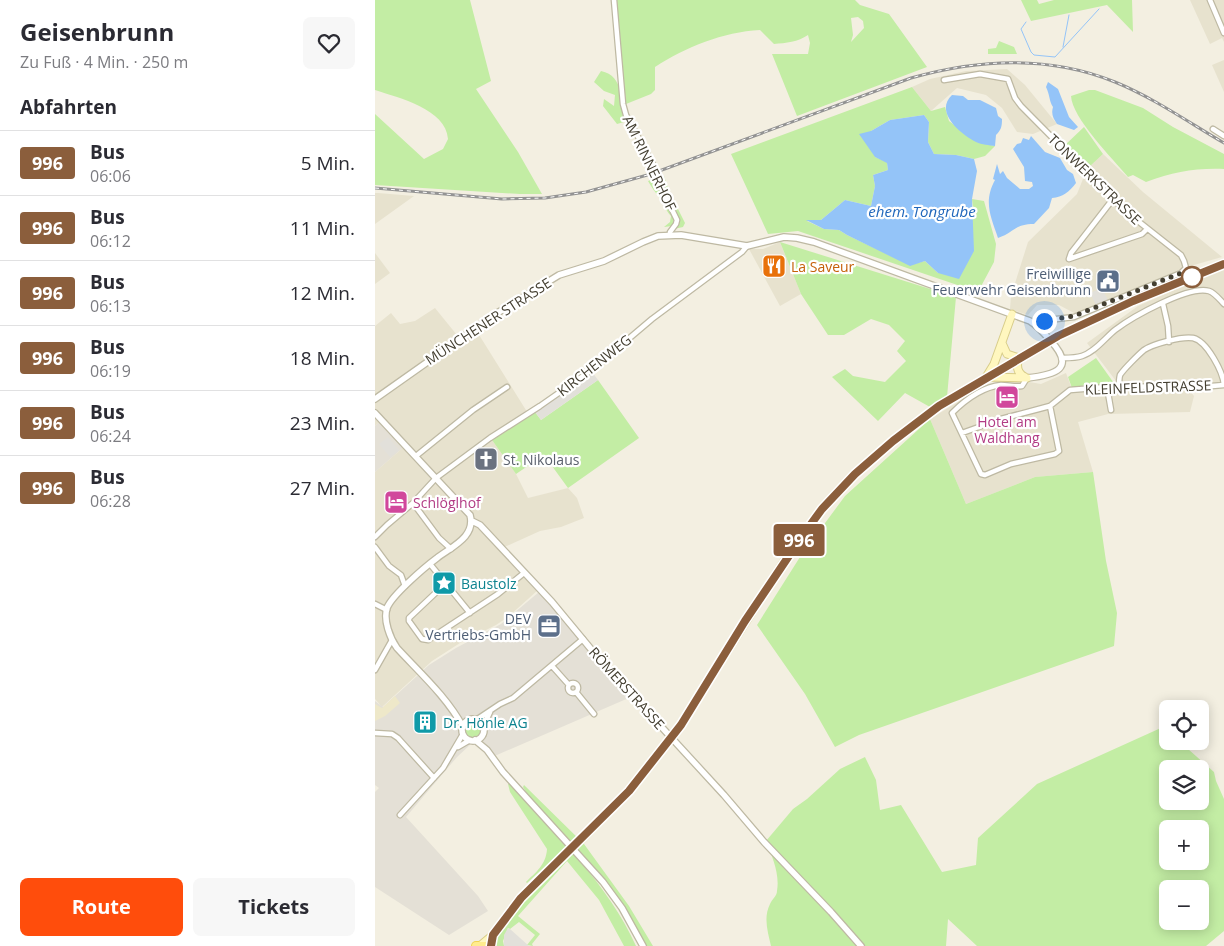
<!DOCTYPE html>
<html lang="de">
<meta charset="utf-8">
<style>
body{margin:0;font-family:"Open Sans",sans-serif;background:#f7f7f7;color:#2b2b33;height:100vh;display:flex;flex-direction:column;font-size:19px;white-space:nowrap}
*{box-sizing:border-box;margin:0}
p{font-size:16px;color:#7c7c81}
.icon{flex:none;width:28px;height:28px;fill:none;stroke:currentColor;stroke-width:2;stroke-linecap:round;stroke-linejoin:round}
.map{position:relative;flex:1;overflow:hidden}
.side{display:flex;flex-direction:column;background:#fff;width:375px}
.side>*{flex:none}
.badge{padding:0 10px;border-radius:4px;font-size:18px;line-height:32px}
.controls{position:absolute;left:784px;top:700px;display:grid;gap:10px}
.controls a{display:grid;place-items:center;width:50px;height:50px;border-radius:8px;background:#fff;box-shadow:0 2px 12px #0003;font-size:25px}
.you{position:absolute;width:25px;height:25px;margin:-12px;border:4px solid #fff;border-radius:50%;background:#1a73e8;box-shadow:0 0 0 8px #1a73e833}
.map>.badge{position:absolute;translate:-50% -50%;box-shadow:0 0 0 2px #fff}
h2{padding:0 20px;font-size:19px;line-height:45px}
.round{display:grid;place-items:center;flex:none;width:52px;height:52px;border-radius:8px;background:#f7f7f7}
.summary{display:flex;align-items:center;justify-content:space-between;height:85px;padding:0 20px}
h1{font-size:24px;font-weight:700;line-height:38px}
.button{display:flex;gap:10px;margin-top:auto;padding:10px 20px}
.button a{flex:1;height:58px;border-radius:8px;background:#ff4d0c;color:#fff;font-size:20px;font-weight:700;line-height:58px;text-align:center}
.button a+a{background:#f7f7f7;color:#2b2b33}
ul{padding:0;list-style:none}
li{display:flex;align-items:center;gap:15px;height:65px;padding:0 20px;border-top:1px solid #e1e1e2}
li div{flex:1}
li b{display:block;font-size:19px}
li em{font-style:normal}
li .badge{min-width:55px;font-weight:700;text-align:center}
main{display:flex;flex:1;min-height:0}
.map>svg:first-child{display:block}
.residential{fill:#e7e2ce}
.industrial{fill:#e4e0d6}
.education{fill:#eee8c9}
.green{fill:#c3eda4;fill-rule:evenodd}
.parking{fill:#e2e0da}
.water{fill:#94c4f8}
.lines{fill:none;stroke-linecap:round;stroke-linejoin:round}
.stream{stroke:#94c4f8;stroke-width:1}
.minor-casing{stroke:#beb9a3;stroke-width:7}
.tertiary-casing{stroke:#beb9a3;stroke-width:8}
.secondary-casing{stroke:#d8cd8a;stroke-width:9}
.primary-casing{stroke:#f1d351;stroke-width:10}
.minor{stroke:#fff;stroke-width:4.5}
.tertiary{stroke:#fff;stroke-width:5.5}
.secondary{stroke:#fff7bf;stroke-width:7}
.primary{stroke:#ffec8e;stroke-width:8}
.rail-casing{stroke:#939393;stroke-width:3}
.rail{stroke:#fff;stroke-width:1;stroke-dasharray:4;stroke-linecap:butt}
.minor-bridge-casing{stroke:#beb9a3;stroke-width:7;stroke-linecap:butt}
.secondary-bridge-casing{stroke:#d8cd8a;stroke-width:9;stroke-linecap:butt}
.minor-bridge{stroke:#fff;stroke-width:4.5}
.secondary-bridge{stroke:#fff7bf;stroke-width:7}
.line-casing{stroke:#fff;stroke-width:11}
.line{stroke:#8b5e3c;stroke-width:8}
.walk{stroke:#443f31;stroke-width:5;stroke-dasharray:0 9}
.stop-dot{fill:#fff;stroke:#8b5e3c;stroke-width:2.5}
.labels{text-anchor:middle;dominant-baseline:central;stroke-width:4.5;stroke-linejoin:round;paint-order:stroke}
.street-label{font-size:14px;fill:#443f31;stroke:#fff}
.food-label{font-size:14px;fill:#c56008;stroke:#fff;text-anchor:start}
.service-label{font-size:14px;fill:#4e5e75;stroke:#fff;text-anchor:end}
.hotel-label{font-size:14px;fill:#b23c85;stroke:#fff}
.worship-label{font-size:14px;fill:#5b616d;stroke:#fff;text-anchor:start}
.culture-label{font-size:14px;fill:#0d838f;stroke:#fff;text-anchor:start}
.water-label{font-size:15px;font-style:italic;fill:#2067bb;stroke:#fff}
</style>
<main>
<section class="side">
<div class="summary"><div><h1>Geisenbrunn</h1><p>Zu Fuß · 4 Min. · 250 m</p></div><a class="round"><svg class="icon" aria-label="heart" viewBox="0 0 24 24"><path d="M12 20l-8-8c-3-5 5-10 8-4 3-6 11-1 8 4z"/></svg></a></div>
<h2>Abfahrten</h2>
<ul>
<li><span class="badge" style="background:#8b5e3c;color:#fff">996</span><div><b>Bus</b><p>06:06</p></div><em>5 Min.</em></li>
<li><span class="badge" style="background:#8b5e3c;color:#fff">996</span><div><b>Bus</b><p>06:12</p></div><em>11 Min.</em></li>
<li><span class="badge" style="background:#8b5e3c;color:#fff">996</span><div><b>Bus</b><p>06:13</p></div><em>12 Min.</em></li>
<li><span class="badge" style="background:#8b5e3c;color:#fff">996</span><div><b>Bus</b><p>06:19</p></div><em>18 Min.</em></li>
<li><span class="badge" style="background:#8b5e3c;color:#fff">996</span><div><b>Bus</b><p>06:24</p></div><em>23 Min.</em></li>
<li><span class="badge" style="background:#8b5e3c;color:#fff">996</span><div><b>Bus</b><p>06:28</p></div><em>27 Min.</em></li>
</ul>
<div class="button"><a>Route</a><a>Tickets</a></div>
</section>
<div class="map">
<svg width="849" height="946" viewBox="0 0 849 946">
<rect width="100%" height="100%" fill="#f3efe1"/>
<path class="residential" d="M815,0H849V42L847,38L835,44Z
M849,60V92L837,65Z
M632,69L650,85L682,124L658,134L642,132L627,108L611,95L582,88L556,111L537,87L555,79L591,71Z
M728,154L768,192L847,257L812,267L701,314L684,305H662L653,315L635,309L636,296L653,242L702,194L712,169Z
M0,193H3L39,196L0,224Z
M405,242L426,294L405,306L374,249H388Z
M0,253L15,273L0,284Z
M849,268V383L811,386L753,383L741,381L712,343L763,306Z
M60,308L86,340L101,330L154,415L117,440L141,474L153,498L193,488L202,498L209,518L186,527L165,531L125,549L163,590L133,617L121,625L85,643L57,661L7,707L0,699V472L30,446L6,421L0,426V326L16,313L25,324L40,321Z
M691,373L697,389L814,390L819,396L815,412L733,414L703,422L718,472L660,477L591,504L555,419L599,392L631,378L666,384Z"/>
<path class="industrial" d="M6,421L30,446L0,472V426Z
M164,592L256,697L115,758L102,744L97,743L82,757L31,817L103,896L113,911L74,935L0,887V792L4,788L0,785V701L8,707L54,665L81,648L126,624Z"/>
<path class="education" d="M20,696L25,703L10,716L0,721V704L7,708Z"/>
<path class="green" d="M0,0H95L116,81L101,89L143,152L167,194H145L0,185V114L49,159L68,149L73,139C71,109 24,98 0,90Z
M241,0H480L485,5L514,14L552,67L422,116L397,54H433L435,43L433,35C423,42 411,43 399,44L385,30C348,32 311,47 280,67V90L276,94L251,104ZM483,17L488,21L489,28L476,42L478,35L476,18Z
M646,0H662L664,4L679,0H757L758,32L732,5L656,21Z
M624,41L639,47L642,54H613V49L621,48Z
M226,71C250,76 245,102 249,122L242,124L228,106L229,99L239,106L240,95L229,91L219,82Z
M537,87L556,111L570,107L574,121L602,142L620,146L610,156L599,159L581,155L559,154L553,142L554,122L549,115L515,120L496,131L500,157L512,162L513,170L498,175L500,186L496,206L470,200L446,220L432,221L449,229L464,230L472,235L535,265L550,261L563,273L599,216L597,199L609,201L621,244L619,262L603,292L423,231L393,234L356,154Z
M714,90H720L768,108L798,127L849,154V169C819,168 799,172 771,182L758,175L753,177C738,159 697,118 696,96Z
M709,127L728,154L712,169L689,146Z
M289,176L294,191L310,223L308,227L299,229C300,227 303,225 303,222C306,212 288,189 284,177Z
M279,179L285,191L283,194C288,198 289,203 293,208C297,215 303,218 297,226L289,227L295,222L296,216C290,210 290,204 285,198C280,192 277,188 273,181Z
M405,242L581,297L572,397L555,407L530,393L503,421L457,377L470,369L478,376L510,382L531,361L522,351L530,341L514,325L496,319L469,335H453L426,294Z
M721,358L741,386L711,385L697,388L693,377Z
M223,380L264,438L193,488L169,455L141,474L117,440L160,412L166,420Z
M555,419L591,504L660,477L718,472L731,561L742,613L739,646L484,735L460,747L430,694L382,625L425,557L470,496Z
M90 730a8 8 0 1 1 16 0a8 8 0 1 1-16 0Z
M788,727L792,731V741H804L839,772L841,781L849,799V931L831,946H602L573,919L571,946H396C393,932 388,918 395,904C397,899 402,896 402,891C405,874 397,856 391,841L418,809L432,799L465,769L490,757L501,780L505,810L526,805L567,872L601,865L603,838L662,784ZM792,769H825V801H792ZM792,829H825V861H792ZM792,889H825V921H792Z
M133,784H136C180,834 234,885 261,946H249L224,900L192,861L143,916L165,934L157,944L158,946L152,945L160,935L144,922L135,929L133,928L128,941L129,946H119C126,917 169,879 191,858L186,852L152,883L151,882C161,872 171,865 172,849L135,792Z
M149,785L209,844L254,906L278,946H270L229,880L154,797L148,787Z"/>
<path class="parking" d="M727,288L733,300L721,305L715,293Z
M217,372L223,380L166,420L160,412Z
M13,437L24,450L15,457L4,444Z
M133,928L135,929L154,946H129V935Z"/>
<path class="water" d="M673,82L683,89L694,117L703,127L699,130L682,124C678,118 676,114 678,107C674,101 675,95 671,87Z
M577,95L588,96L593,100H605L621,108L623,116L627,119C627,127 626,130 621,135L620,146C614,145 607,145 601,142C585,134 559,112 577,95Z
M549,115L554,122L553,142L559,154L581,155L599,159L602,171L597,199L599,251L584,279L563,273L550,261L535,266L472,235L464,230L449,229L431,220H446L470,200L496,206L500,186L498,175L513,170L512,163L500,157L484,134L496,131L515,120Z
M656,136L670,152L685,158L692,170L698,174L701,183C694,192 688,197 677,198L674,208L659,224C639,224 640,232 623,238C616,217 608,202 620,180L618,179L622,164L625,174L628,171L632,178L645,189H654L658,186L657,182L650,181L649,167L638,149L642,144L646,143L648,138L654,140Z"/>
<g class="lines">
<path class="stream" d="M651,22L646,29L656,52L659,55L680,57L724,9
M688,47L694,15"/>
<g class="minor-casing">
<path id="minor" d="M239,0L248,104L251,115L278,164
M835,0L849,33
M569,80L605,74L633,79L640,98L646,106L749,210L806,255L809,261L811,268L806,273L699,317L673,320L661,325
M838,129L849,136
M285,185L302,220L301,224L295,232V235
M738,199L707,239L696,253L694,259L767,234L772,229
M788,304L793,326L794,342
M688,358C694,358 701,358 707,356C720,352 730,338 740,330C757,317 814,285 834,291C840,293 845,300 849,304
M652,378L647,386C640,387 633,385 626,385C608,387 590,400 577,413L606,474L610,475L636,464L680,454L684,451L675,406
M732,387L736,410
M587,433L626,419L675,406L695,390L732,387L837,386L849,385C848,372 832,341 818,338C807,336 778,344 769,350C763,355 749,369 745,375C744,379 744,383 744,387
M41,456L98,410L132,387
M38,503L64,538L76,549
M0,537L12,525L38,503L61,478L115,438L165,406L218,369L277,319L367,252L372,246
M0,547L14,566L26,575L30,586
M55,564L95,613
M71,583L34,618V621L47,639L53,640L123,594L149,573
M0,604L12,610
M177,666L194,685
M0,670L17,640
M193 688a5 5 0 1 1 10 0a5 5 0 1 1-10 0Z
M201,692L219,714
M101,720L125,704L138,698L208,639
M108,727L115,712
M0,733L17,734L23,738L59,778
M83,747L95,740
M25,815L68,768L88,734"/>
</g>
<g class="tertiary-casing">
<path id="tertiary" d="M0,399L119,315L184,275L229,261L268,242L283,236L306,235L372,246L409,237L422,238L439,242L655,321C663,326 669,333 675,340C702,369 680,375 652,378
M0,413L95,515C101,537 76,547 62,558C50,567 17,595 12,608C8,620 15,638 22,648C45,673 72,697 88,727
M97,521L105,525L177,602L225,660L349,795L389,842L456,912L486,946
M87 730a11 11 0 1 1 22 0a11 11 0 1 1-22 0Z
M100,740L112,750L128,772L228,882L247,908L268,946"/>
</g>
<g class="secondary-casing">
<path id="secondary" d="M683,336L758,301L849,264
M627,343L632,354L644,358
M644,358C641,366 642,373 650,377
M611,377L619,364L637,314
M614,377L652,378
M306,725L418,547L447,509L480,474L518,441L564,406L670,343
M206,840L254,791L290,745
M106,945L118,935L146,898L192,853"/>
</g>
<g class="primary-casing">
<path id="primary" d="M101,946H111"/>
</g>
<use href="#minor" class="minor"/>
<use href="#tertiary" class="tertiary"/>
<use href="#secondary" class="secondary"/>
<use href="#primary" class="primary"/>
<g class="rail-casing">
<path id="rail" d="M0,188L127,199L170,198L211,192L276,174L536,78C603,59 674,55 740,82C779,98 813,122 849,143"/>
</g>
<use href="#rail" class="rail"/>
<g class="minor-bridge-casing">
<path id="minor-bridge" d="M278,164L285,185"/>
</g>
<g class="secondary-bridge-casing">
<path id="secondary-bridge" d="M670,343L683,336
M290,745L306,725
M192,853L206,840"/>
</g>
<use href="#minor-bridge" class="minor-bridge"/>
<use href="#secondary-bridge" class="secondary-bridge"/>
</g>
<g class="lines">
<g class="line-casing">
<path id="line" d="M116,946L118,935L146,898L254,791L306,725L370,621L428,535L447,509L480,474L518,441L564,406L683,336L758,301L849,264"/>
</g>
<use href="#line" class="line"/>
<path class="walk" d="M669,321L699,316L806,273L810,270L817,277"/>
</g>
<defs>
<g id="restaurant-square" transform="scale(1.25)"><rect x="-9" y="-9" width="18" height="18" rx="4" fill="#e8710a" stroke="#fff"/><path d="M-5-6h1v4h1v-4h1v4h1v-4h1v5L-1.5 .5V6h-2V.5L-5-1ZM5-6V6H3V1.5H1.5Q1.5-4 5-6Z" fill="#fff"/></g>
<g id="civic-square" transform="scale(1.25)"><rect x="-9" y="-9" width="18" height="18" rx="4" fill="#5c6f8a" stroke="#fff"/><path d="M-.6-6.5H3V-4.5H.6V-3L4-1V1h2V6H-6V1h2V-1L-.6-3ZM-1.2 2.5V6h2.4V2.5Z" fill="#fff"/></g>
<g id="hotel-square" transform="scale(1.25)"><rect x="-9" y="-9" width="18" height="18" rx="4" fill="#d1479c" stroke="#fff"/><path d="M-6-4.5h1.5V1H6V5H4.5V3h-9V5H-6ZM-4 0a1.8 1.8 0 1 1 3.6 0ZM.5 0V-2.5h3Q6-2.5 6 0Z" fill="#fff"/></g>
<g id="church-square" transform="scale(1.25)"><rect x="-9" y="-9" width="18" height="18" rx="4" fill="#6b7280" stroke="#fff"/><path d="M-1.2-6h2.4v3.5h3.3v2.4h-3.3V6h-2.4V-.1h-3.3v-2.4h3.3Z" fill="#fff"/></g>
<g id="sight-square" transform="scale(1.25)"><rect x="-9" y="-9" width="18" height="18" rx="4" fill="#0f9aa8" stroke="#fff"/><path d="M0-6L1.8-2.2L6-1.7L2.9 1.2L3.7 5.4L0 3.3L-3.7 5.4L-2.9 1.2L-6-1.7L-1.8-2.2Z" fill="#fff"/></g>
<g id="office-square" transform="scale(1.25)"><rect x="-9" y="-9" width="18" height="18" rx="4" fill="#5c6f8a" stroke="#fff"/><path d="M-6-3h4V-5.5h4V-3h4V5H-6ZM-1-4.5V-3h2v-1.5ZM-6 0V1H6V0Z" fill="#fff"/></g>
<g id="building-square" transform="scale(1.25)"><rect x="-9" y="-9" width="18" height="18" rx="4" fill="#0f9aa8" stroke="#fff"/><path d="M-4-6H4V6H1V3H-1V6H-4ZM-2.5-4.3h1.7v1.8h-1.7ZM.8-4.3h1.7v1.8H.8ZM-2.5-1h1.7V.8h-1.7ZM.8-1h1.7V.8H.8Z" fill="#fff"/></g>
</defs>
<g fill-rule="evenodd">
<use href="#restaurant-square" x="399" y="266"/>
<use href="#civic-square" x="733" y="281"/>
<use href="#hotel-square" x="632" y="397"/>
<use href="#church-square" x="111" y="459"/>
<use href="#hotel-square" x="21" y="502"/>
<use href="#sight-square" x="69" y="583"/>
<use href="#office-square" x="174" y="626"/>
<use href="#building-square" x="50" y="722"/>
</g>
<circle class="stop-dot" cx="817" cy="277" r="10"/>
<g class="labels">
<g class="street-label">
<text transform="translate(275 163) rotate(64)">AM RINNERHOF</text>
<text transform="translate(720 179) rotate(44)">TONWERKSTRASSE</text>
<text transform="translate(113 321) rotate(-33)">MÜNCHENER STRASSE</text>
<text transform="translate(219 365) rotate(-38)">KIRCHENWEG</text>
<text transform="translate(773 387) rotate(-2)">KLEINFELDSTRASSE</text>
<text transform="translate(252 688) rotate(48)">RÖMERSTRASSE</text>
</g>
<g class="food-label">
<text x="416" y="266">La Saveur</text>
</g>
<g class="service-label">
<text x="716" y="273">Freiwillige<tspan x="716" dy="16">Feuerwehr Geisenbrunn</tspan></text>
<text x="156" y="618">DEV<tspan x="156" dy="16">Vertriebs-GmbH</tspan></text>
</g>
<g class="hotel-label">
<text x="632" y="421">Hotel am<tspan x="632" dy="16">Waldhang</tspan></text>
<text x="38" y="502" text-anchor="start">Schlöglhof</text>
</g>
<g class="worship-label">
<text x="128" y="459">St. Nikolaus</text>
</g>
<g class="culture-label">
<text x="86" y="583">Baustolz</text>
<text x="68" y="722">Dr. Hönle AG</text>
</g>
<g class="water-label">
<text x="547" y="211">ehem. Tongrube</text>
</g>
</g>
</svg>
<div class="controls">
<a><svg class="icon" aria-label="locate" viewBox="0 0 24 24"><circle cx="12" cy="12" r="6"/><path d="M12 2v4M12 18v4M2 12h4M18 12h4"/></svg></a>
<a><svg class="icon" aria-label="layers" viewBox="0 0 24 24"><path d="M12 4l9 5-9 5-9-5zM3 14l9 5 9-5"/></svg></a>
<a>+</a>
<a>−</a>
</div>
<div class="you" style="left:669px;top:321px"></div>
<b class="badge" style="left:424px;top:540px;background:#8b5e3c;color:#fff">996</b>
</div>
</main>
